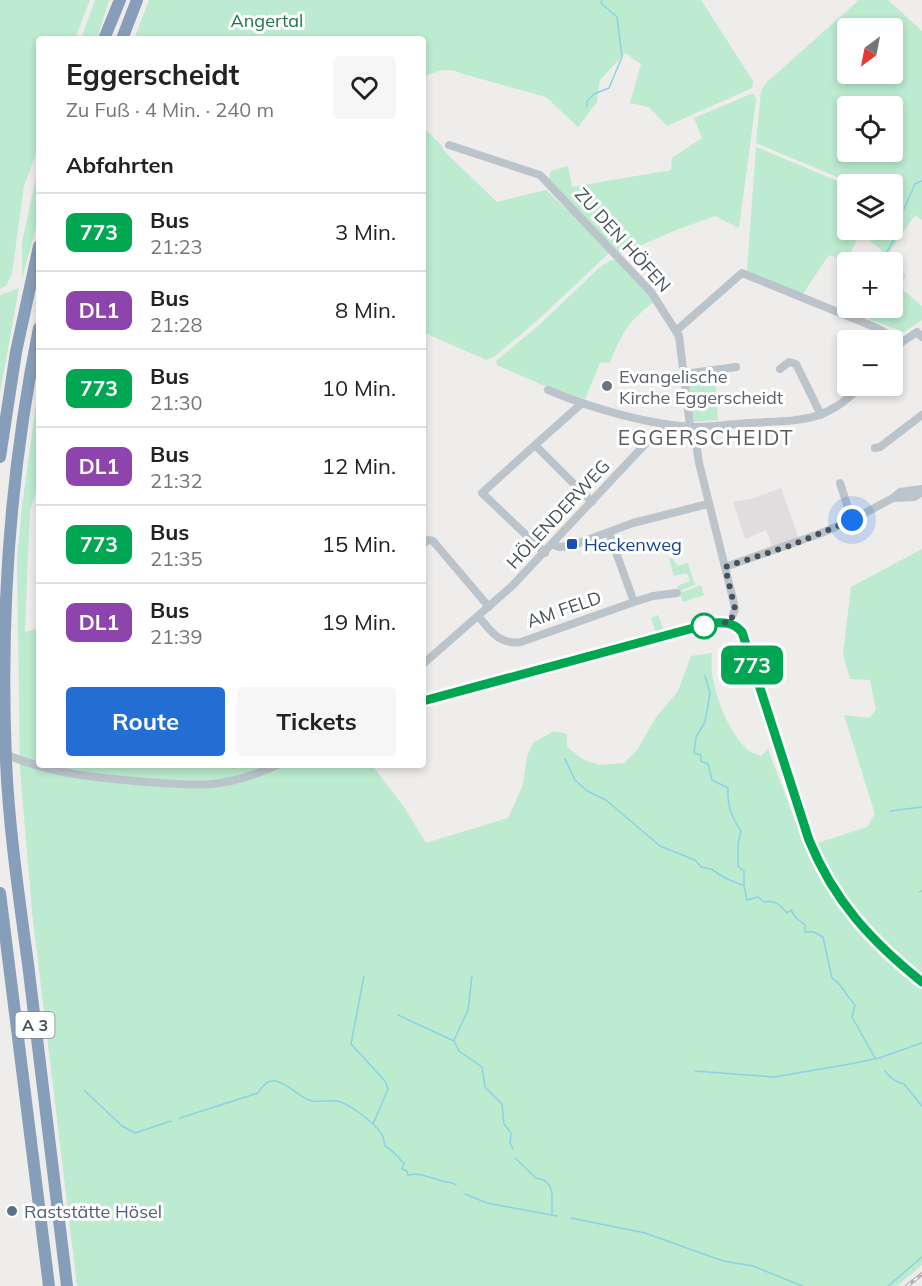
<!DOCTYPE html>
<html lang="de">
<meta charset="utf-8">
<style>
body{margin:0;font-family:Mulish,sans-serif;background:#f6f6f6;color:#222;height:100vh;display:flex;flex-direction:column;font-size:22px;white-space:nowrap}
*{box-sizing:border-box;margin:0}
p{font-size:20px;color:#767676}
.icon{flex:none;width:33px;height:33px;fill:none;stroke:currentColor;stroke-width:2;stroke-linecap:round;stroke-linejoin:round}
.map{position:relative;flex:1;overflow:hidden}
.sheet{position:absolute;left:36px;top:36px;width:390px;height:732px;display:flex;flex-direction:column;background:#fff;border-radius:6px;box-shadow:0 3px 9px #0003}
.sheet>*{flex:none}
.badge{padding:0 12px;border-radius:9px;font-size:21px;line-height:39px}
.needle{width:39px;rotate:212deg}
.controls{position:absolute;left:837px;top:18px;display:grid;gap:12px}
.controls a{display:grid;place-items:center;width:66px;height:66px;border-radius:6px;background:#fff;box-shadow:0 3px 9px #0003;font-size:30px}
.you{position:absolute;width:30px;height:30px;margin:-15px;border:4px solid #fff;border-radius:50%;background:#1a73e8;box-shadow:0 0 0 9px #1a73e833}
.map>.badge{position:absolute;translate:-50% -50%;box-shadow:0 0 0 3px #fff}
h2{padding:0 30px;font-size:22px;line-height:54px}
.round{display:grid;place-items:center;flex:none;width:63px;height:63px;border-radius:6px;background:#f6f6f6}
.overview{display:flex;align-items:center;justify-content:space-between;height:102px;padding:0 30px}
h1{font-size:28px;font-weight:700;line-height:45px}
.action{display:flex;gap:12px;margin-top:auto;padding:12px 30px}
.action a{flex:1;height:69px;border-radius:6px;background:#236ed3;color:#fff;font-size:24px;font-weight:700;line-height:69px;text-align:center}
.action a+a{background:#f6f6f6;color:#222}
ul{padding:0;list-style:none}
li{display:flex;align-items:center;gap:18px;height:78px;padding:0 30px;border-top:2px solid #e0e0e0}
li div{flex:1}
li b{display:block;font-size:22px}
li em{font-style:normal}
li .badge{min-width:66px;font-weight:700;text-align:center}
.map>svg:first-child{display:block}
.education{fill:#e0ddde}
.green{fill:#bcebcf;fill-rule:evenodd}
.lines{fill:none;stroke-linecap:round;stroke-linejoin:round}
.stream{stroke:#8cd2e6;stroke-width:1.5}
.minor{stroke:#bbc4cb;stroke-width:8}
.highway{stroke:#869eb9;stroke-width:12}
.rail-casing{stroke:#afb2b7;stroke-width:4}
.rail{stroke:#fff;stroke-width:1.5;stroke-dasharray:4.5;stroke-linecap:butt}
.line-casing{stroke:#fff;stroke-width:14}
.line{stroke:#00a651;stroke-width:9}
.walk{stroke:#465059;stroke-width:6;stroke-dasharray:0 10.8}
.worship-dot{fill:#6b7280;stroke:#fff;stroke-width:2}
.transit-dot{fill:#1a4fb4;stroke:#fff;stroke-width:2}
.stop-dot{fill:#fff;stroke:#00a651;stroke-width:3}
.service-dot{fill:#5c6f8a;stroke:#fff;stroke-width:2}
.labels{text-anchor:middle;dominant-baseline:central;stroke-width:6;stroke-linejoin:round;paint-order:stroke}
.shield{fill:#fff;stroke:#7e848b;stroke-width:1.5}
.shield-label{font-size:16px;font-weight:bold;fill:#465059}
.park-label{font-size:18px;fill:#1c7549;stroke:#fff}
.street-label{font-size:18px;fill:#465059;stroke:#fff}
.worship-label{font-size:18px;fill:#5b616d;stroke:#fff;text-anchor:start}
.transit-label{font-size:18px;fill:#164399;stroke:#fff;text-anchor:start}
.service-label{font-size:18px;fill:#4e5e75;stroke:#fff;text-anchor:start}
.quarter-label{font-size:21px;letter-spacing:1.5px;fill:#5a5d61;stroke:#fff}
</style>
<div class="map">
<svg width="922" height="1286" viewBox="0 0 922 1286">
<rect width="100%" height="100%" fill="#efecec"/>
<path class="education" d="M781,488L799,539L773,548L766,530L745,539L733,502L751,499Z"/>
<path class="green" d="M0,0H90L75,39H39V146L24,186L12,274L6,286L0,289Z
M95,0H109L97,39H81Z
M149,0H701L753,81L752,88L667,126L649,107L630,103L641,64L625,53L600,80L597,102L578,127L546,97L463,74C449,67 438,70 423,77V39H134Z
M859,0H888L922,31V220L915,215L890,251L903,267L893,278L892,262H879L882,251L861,232L846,261L829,255L802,295L750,274L747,270L756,147L847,185L848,230H892V184H854L756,143L761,91L766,83ZM848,28H892V74H848ZM848,106H892V152H848Z
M751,94H754L756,100L739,228L715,216L676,230L621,254L548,181L551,171L568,166L572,187L671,170L672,158L702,138L694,118Z
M423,127L442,146L444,151L497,202L546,190L609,250L608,254L540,318L494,357L486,360L423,332Z
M39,164V217L22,278V242Z
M611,260H618L655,301C627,323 624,329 610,362L600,363L585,399L545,386L497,365L496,361L538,326L599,268Z
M904,273L906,274L902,285V289L922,306V320L904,332L871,320L866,315L869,308H892L893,283Z
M19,288L0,392V295Z
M715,375L718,420L693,422L688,378Z
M39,381V483L30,511L25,632L39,628V765H372L404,807L426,843L508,818L523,785L527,756L533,743L554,731L567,734V747L584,760L600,765L624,763L637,750L657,716L678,691L691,656L712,653C708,683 726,729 748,750C751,753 757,754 761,756L768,749L805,847L867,827L875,814L844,715L869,718L876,710L870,680L850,679L843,654L851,587L922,549V1265L897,1286H77L32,912L20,770L17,559L22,507Z
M672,558L678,566L688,563L695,585L679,591L677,586L690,581L687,573L674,576L669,559Z
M701,585L704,595L683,602L680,593L691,589L692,590L693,588Z
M658,615L664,631L656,634L651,618Z"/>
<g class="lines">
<path class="stream" d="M587,107V101L594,94L609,88L622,57L617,17L601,3L602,0
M904,209L915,184L922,181
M881,262L898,232L901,219
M705,676L710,693L705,722L696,737L694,753L701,755V761L708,764L712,780L728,788C727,806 731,816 741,831L738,844V866L744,871V886L747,900L758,897L764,902C776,900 779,904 787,913L791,910L796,918L805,925V932H814L823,937L832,978C843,985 846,996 855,1005L852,1017L875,1058
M565,759L575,780L587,791L606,800L660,846L695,860L701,867L711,869L725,878L742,885
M890,811L922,807
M919,892L922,891
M364,976L351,1044L385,1081L388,1089L373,1124
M398,1015L454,1041L459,1051L482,1067L485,1087L502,1104L504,1124L511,1133L510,1143L513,1149
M454,1040L468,1010L472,976
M695,1071L774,1077L850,1064L879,1058L922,1043
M885,1071C890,1078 895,1082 904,1084L922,1106
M84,1090L122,1126L135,1133L171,1121
M180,1118L258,1093C274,1065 291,1093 309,1100C317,1103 328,1100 337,1101C349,1103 374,1123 381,1133C384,1137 384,1142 385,1146C396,1152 396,1156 404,1163L402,1169L407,1171L408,1175C421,1172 430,1178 442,1181C448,1183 450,1181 456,1185
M515,1158L536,1178L544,1180L550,1186L552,1194V1214
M465,1194L487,1203L557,1216
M571,1218L645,1233L723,1261L753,1266L802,1286
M888,1286L922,1257"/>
<path class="minor" d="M449,145L540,175L651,292L679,336L690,426
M677,330L742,273L877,328L902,342
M892,352L902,342L917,332L922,337
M780,369L789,362L796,364L821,415
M684,374L736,367
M548,390C591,408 651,426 698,427C715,427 732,424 749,423C798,420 825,424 861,386
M581,404L535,445L592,502
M697,427L696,442L699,463L733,599L735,609L730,623
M535,445L482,493L545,553
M875,448L880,447L922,415
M840,483L852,520
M893,498L914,497L922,492
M609,533L634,602
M423,544L428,540L433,541L489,607
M552,544L559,547L571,546L633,523L708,504
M725,567L819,534L852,520L893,498L900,492L922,489
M478,616C491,631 499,645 521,642L634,602L653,596L677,593
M423,664L512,586L664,424
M423,701L712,623C724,622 734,622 742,632L809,840C835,901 871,940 922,982
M3,753C49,774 97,778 147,782C168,783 190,786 211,784C234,782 256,775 277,765"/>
<path class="highway" d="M104,39L120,0
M122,39L137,0
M39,328C10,470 0,617 6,761C9,829 19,897 28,964C41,1071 54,1179 67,1286
M0,457L16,352L39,246
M0,893L49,1286"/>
<g class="rail-casing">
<path id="rail" d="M907,1286L922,1274"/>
</g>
<use href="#rail" class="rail"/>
</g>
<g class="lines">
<g class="line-casing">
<path id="line" d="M423,701L712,623C724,622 733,622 742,632L809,840C834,901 871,941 922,982"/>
</g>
<use href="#line" class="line"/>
<path class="walk" d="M704,626L721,622L730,623L735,609L725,567L792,545L852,520"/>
</g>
<circle class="worship-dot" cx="607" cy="386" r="6"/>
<rect class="transit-dot" x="566" y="538" width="12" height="12" rx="3"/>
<circle class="stop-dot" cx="704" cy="626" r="12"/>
<circle class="service-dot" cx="12" cy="1211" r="6"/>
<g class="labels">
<rect class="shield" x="15.5" y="1012" width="39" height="26" rx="4.5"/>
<g class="shield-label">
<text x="35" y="1025">A 3</text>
</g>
<g class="park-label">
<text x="267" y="20">Angertal</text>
</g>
<g class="street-label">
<text transform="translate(623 240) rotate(48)">ZU DEN HÖFEN</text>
<text transform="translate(558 514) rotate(-47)">HÖLENDERWEG</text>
<text transform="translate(564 609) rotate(-19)">AM FELD</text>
</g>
<g class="worship-label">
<text x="619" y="376">Evangelische<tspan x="619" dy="21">Kirche Eggerscheidt</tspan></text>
</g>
<g class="transit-label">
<text x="584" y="544">Heckenweg</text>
</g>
<g class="service-label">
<text x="24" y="1211">Raststätte Hösel</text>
</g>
<g class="quarter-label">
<text x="706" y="437">EGGERSCHEIDT</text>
</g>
</g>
</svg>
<div class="controls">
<a><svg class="needle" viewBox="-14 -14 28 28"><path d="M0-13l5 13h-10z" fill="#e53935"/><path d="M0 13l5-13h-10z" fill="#767676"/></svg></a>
<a><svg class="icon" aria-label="locate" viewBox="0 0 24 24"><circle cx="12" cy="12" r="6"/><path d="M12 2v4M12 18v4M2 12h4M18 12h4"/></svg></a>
<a><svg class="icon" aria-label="layers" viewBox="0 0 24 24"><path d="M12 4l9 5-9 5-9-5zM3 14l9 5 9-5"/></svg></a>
<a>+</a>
<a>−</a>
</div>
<div class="you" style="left:852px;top:520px"></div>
<b class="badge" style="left:752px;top:665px;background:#00a651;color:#fff">773</b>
<section class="sheet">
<div class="overview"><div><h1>Eggerscheidt</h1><p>Zu Fuß · 4 Min. · 240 m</p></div><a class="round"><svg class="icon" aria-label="heart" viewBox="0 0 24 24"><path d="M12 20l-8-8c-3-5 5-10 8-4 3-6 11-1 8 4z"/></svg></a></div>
<h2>Abfahrten</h2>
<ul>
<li><span class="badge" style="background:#00a651;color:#fff">773</span><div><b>Bus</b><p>21:23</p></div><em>3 Min.</em></li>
<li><span class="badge" style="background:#8e44ad;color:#fff">DL1</span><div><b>Bus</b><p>21:28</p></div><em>8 Min.</em></li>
<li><span class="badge" style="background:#00a651;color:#fff">773</span><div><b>Bus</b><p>21:30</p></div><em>10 Min.</em></li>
<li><span class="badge" style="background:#8e44ad;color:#fff">DL1</span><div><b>Bus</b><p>21:32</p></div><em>12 Min.</em></li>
<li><span class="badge" style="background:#00a651;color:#fff">773</span><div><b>Bus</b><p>21:35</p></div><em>15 Min.</em></li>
<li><span class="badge" style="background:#8e44ad;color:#fff">DL1</span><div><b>Bus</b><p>21:39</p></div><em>19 Min.</em></li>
</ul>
<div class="action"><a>Route</a><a>Tickets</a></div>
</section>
</div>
